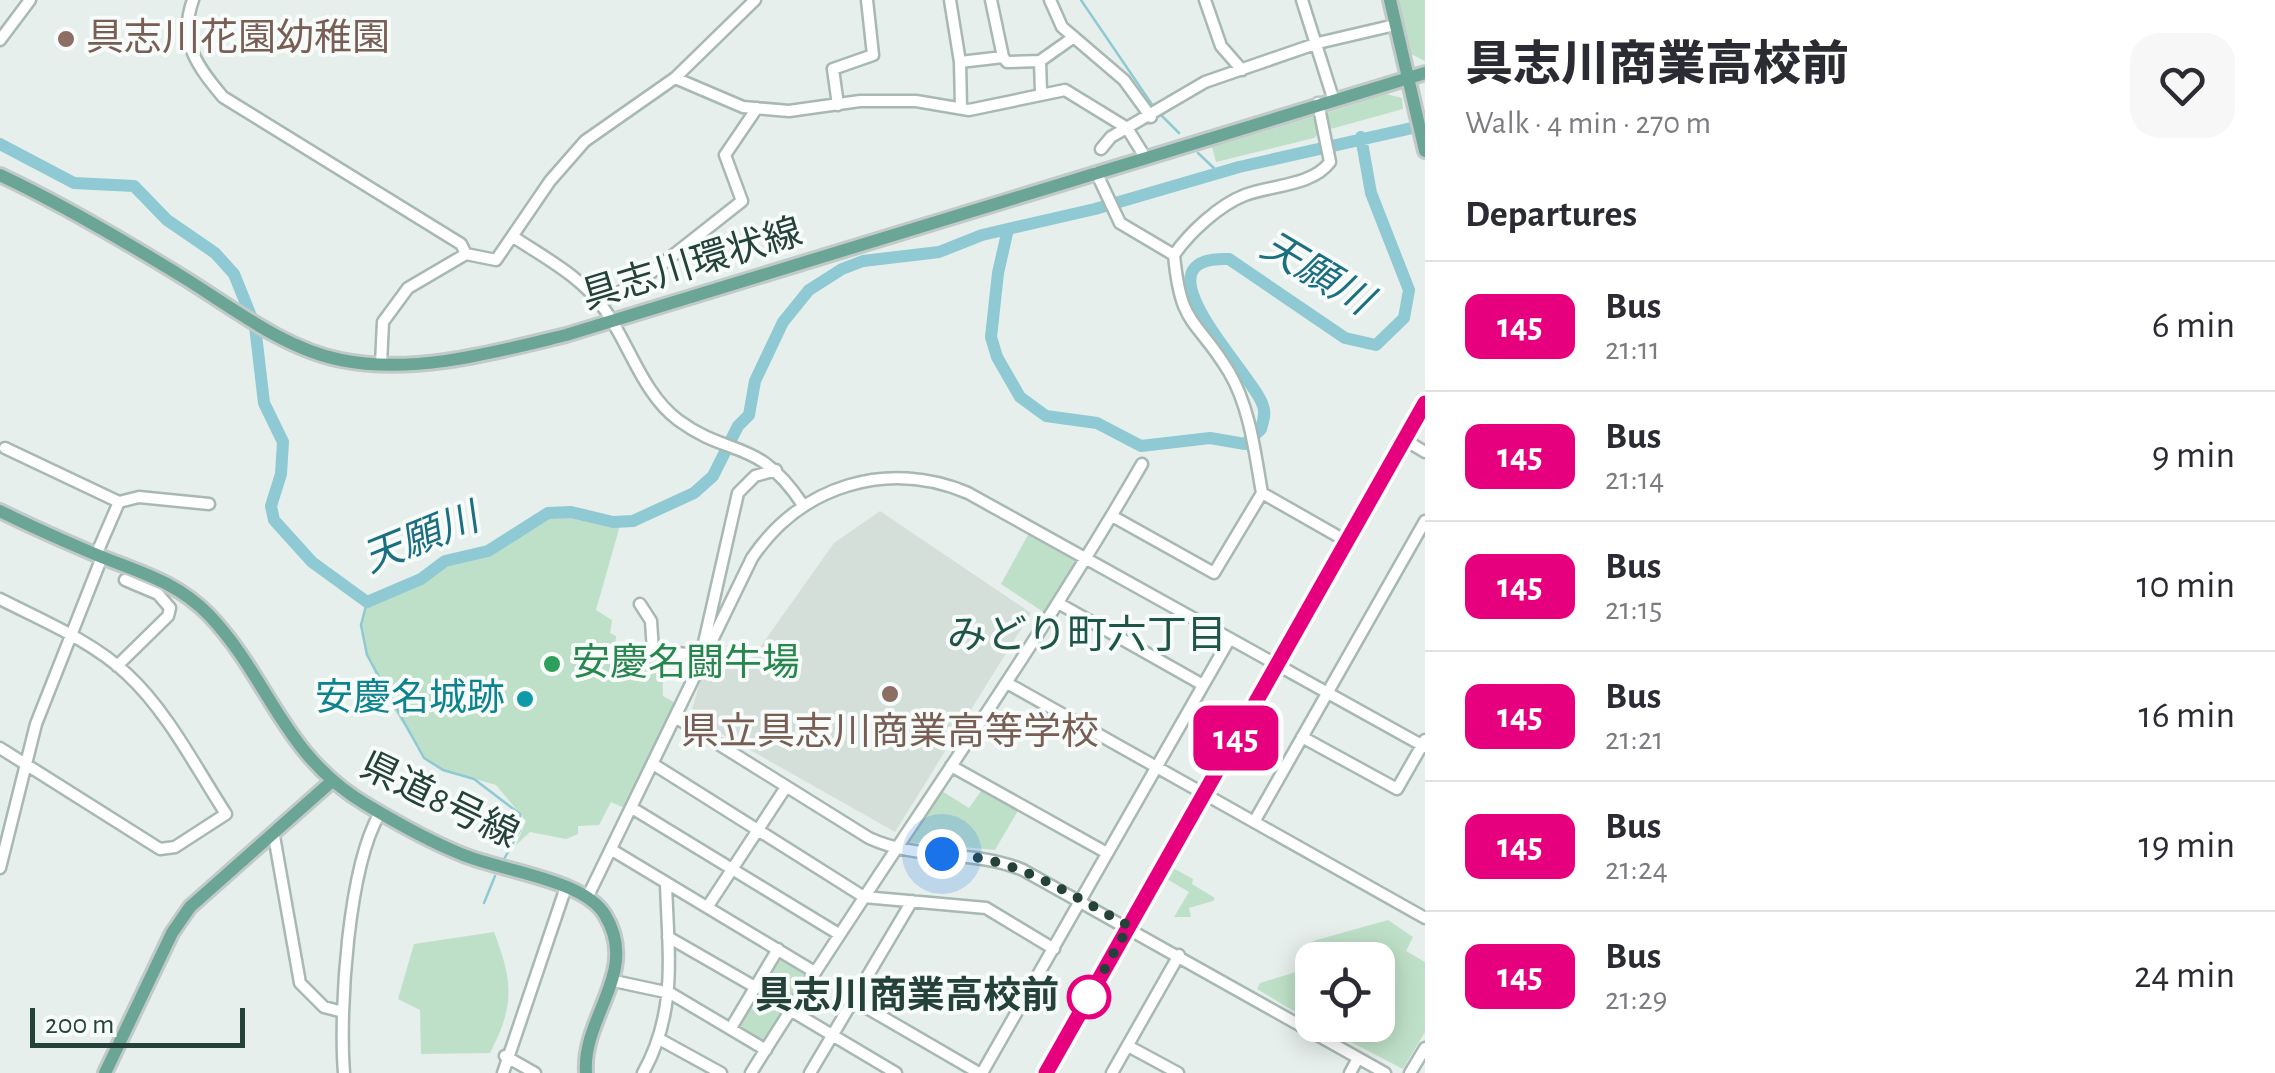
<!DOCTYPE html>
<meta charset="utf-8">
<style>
body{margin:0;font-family:"Alegreya Sans","Noto Sans JP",sans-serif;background:#f7f7f7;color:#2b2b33;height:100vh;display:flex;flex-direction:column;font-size:38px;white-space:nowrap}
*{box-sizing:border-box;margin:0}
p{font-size:32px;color:#7c7c81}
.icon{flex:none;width:55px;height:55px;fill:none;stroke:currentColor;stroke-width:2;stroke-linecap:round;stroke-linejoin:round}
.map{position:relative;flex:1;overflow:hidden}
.side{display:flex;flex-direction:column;background:#fff;width:850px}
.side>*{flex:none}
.badge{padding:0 20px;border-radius:15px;font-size:35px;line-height:65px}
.buttons{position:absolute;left:1295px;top:942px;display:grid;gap:20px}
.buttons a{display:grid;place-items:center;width:100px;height:100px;border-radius:20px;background:#fff;box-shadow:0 5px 25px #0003;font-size:50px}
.scale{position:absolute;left:30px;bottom:25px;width:215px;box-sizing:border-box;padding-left:10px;border:5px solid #24423a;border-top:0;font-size:28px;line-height:35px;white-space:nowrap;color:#24423a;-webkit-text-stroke:8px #f7fbf9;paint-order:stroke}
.you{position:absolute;width:50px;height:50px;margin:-25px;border:8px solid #fff;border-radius:50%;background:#1a73e8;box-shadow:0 0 0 15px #1a73e833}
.map>.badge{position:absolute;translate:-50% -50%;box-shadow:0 0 0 5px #fff}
h2{padding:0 40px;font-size:38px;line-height:90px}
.round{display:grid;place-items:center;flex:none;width:105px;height:105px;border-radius:30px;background:#f7f7f7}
.headline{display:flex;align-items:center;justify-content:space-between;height:170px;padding:0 40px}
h1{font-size:48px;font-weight:800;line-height:75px}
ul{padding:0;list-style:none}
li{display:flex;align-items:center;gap:30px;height:130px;padding:0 40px;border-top:2px solid #e1e1e2}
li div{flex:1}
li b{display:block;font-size:38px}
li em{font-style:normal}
li .badge{min-width:110px;font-weight:700;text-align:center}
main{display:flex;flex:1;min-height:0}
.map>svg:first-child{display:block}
.built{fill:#d4dfda}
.green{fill:#bfe0c8}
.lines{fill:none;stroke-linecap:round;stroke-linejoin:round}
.stream{stroke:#8ec9d4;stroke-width:2.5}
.river{stroke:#8ec9d4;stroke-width:12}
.minor-casing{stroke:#a8b8b2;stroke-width:15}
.major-casing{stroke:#c2cac8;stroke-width:18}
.minor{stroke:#fff;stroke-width:10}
.major{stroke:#6aa596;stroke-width:12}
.line-casing{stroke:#fff;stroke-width:22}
.line{stroke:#e6007e;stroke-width:15}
.walk{stroke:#24423a;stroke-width:10;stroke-dasharray:0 18}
.education-dot{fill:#8d6e63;stroke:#f7fbf9;stroke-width:4}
.leisure-dot{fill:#2e9e5b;stroke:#f7fbf9;stroke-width:4}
.culture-dot{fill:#0f9aa8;stroke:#f7fbf9;stroke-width:4}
.stop-dot{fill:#fff;stroke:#e6007e;stroke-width:5}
.labels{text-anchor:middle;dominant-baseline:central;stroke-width:8;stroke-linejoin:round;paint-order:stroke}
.education-label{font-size:38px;fill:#785e54;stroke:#f7fbf9;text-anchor:start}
.street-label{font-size:38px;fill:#24423a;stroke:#f7fbf9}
.leisure-label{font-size:38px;fill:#27864d;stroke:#f7fbf9;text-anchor:start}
.culture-label{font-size:38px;fill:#0d838f;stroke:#f7fbf9;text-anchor:end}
.stop-label{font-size:38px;font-weight:bold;fill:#24423a;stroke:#f7fbf9;text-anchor:end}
.water-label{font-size:40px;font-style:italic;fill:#1c6f80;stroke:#f7fbf9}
.neighbourhood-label{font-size:40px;fill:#1f5548;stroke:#f7fbf9}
</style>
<main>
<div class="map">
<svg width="1425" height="1073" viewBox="0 0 1425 1073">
<rect width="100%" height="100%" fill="#e6efeb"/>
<path class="built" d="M880,511L1031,613L895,832L690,716L710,648L746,667L834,543Z"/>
<path class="green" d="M1399,0H1425V61L1409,53Z
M1386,94L1402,98L1403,109L1327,130L1323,114Z
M1316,116L1320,133L1314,138L1216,162L1212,147Z
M571,512L621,522L596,610L612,620L610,633L616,636L615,648L651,652L662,660L663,696L679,705L631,811L611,802L599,825L578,826V834L566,839L530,832L516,845L526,821L496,785L443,770L424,758L382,690L367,655L361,625L367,602L375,596L421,579L445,561L499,546L548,513Z
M1028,526L1086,559L1048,615L1001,584L1028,535Z
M984,787L1020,807L995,850L909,842L907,835L940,790L969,808Z
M1173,868L1193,879L1192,884L1215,898L1213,901L1189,908L1191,917H1174L1189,892L1167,879Z
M1388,920L1413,937L1406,951L1425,962V1032L1403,1069L1318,1025H1378V960H1312V1022L1257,989L1260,983L1296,972L1313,941Z
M494,932C513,982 515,1005 490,1053L421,1054L420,1010L398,999L414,944Z
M783,952L813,971L768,1047L741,1031V1023Z"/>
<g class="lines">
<path class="stream" d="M1081,0L1153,106
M1158,112L1179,133
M1198,153L1218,172
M367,602L361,625L367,655L424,758L443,770L474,779L520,814V830L503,861
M484,903L495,876"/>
<path class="river" d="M0,144L74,183L134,186L167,220L215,253L234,274L255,326L264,403L283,442L281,474L271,506L274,520L312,562L367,602L421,579L445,561L488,551L548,513L571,512L613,522L633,521L694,493L713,476L738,426L749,415L755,381L783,322L809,290L842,269L863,261L939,252L982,235L1095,209L1239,167L1425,125
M1008,229L998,273L991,337L997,357L1020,397L1046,416L1097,423L1141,446L1210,438L1245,444L1261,429C1263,421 1266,414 1263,406C1256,377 1128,255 1229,259L1345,338L1376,345L1404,318L1409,290L1371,193L1361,137"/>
<g class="minor-casing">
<path id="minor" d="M193,0C178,41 197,66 223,97L461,244L466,254
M950,0L960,62L961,107
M991,0L1003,57
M1050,0L1062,27L1124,80L1151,117
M1205,0L1221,46L1242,70
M1302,0L1333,98
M0,40L30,0
M960,62L1003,57L1007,62L1040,61
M675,78L743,107L789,111L860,101H916L969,110L1065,90L1127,128L1145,157
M1041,92L1040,61L1074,37
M838,105L833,69L873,55L867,0
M1101,149L1111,137L1205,82L1318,43L1395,25
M1096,172L1120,223L1174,255
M515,238C547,259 583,278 605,310C629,344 643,394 678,420C731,459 757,436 803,505
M600,303L643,279L742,201L725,155L757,108
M381,364L383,322L408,288L466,254L496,260L550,181L585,141L675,78L755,0
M1405,440L1425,452
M5,448L119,502L139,497L209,504
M1262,493L1348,542
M1112,516L1214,573L1262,493C1255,454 1250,407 1229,372C1196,317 1181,329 1174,255C1189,233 1219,205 1245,195C1272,185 1312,186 1330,162L1318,103
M96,555L119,502
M0,599C43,621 92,641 127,674C168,712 196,768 226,814L175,847L160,849L0,748
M1058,603L1203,685
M640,604L651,621L653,651L700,655
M701,656L738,493L755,476L776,470
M117,666L168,616L170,608L158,594L125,580
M1007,683L1425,918
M675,717L869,838C918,861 973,849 1023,870L1385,1073
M1302,737L1397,789L1425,740
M653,764L864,897L986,908L1054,949
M951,766L1107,853
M632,808L837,933
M1254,822L1425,521
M274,836L300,983L324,1007L343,1012
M612,850L813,971
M0,868L36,724L102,557
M588,896L752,558C801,485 888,459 968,493L1425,747
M708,906L786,787
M668,937L755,987
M614,981L670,993L766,1050
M855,1001L979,1073
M790,1010L896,1073
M731,1028L778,949
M661,1040L721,1073
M1128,1046L1178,1073
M505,1056L535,1073
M344,1073C339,1010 348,867 380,813
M503,1073L566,887
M643,1073C678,1010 668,953 666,883
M751,1073C878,868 1021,673 1142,464
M810,1073L912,901
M982,1073L1229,640
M1112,1073L1179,955
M1350,1073L1358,1058
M1410,1073L1425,1048"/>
</g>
<g class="major-casing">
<path id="major" d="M1390,0L1425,151
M0,175C64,205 126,242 186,279C234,309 285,349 341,360C414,375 496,352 566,335L1425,73
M0,511C32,527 64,541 97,555C138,572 176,581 209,615C270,679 282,755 367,805C397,823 429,841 461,854C500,871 584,879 605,915C640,972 582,1016 586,1073
M105,1073L172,933L190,907L331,782
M1046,1073L1425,403"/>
</g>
<use href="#minor" class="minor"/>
<use href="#major" class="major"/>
</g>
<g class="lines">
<g class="line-casing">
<path id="line" d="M1046,1073L1425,403"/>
</g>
<use href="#line" class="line"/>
<path class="walk" d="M942,854C1013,855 1069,894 1129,926L1089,997"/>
</g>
<g class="education-dot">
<circle cx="66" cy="39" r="10"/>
<circle cx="890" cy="694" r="10"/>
</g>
<circle class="leisure-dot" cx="552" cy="664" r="10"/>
<circle class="culture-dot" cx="525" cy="699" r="10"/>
<circle class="stop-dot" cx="1089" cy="997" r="20"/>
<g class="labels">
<g class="education-label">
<text x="86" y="39">具志川花園幼稚園</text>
<text x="890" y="733" text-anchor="middle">県立具志川商業高等学校</text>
</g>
<g class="street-label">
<text transform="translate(692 265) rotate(-17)">具志川環状線</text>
<text transform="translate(439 801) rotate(26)">県道8号線</text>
</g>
<g class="leisure-label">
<text x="572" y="664">安慶名闘牛場</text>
</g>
<g class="culture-label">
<text x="505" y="699">安慶名城跡</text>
</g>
<g class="stop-label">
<text x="1059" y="997">具志川商業高校前</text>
</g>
<g class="water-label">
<text transform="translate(1316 274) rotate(31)">天願川</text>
<text transform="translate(421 539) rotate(-22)">天願川</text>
</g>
<g class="neighbourhood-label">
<text x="1087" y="636">みどり町六丁目</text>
</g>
</g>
</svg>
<div class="buttons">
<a><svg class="icon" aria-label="locate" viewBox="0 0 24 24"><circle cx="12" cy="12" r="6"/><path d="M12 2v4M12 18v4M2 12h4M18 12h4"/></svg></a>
</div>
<div class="scale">200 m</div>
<div class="you" style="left:942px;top:854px"></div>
<b class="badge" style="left:1236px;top:738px;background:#e6007e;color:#fff">145</b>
</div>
<section class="side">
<div class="headline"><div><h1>具志川商業高校前</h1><p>Walk · 4 min · 270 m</p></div><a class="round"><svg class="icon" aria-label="heart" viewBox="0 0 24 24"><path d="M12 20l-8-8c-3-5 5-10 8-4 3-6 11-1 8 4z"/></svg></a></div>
<h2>Departures</h2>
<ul>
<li><span class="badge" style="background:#e6007e;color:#fff">145</span><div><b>Bus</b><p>21:11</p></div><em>6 min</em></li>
<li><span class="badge" style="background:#e6007e;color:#fff">145</span><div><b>Bus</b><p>21:14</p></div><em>9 min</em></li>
<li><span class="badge" style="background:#e6007e;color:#fff">145</span><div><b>Bus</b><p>21:15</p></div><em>10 min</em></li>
<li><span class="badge" style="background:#e6007e;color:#fff">145</span><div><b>Bus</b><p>21:21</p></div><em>16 min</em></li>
<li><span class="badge" style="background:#e6007e;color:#fff">145</span><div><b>Bus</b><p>21:24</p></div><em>19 min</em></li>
<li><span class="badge" style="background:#e6007e;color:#fff">145</span><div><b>Bus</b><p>21:29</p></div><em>24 min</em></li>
</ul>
</section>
</main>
